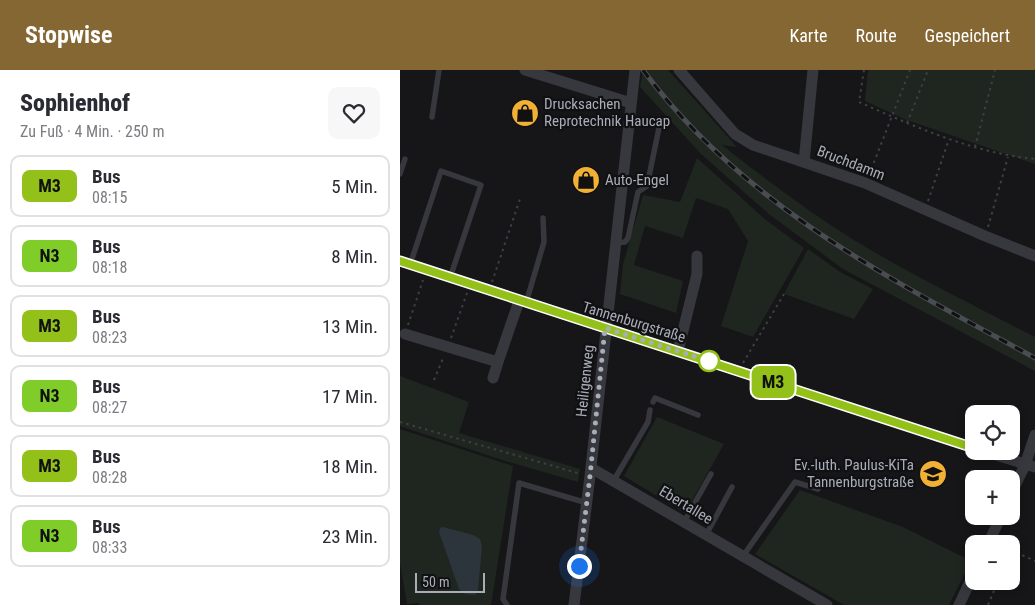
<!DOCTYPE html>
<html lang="de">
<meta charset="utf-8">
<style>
body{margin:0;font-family:"Roboto Condensed",sans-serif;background:#f7f7f7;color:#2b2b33;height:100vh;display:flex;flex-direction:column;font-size:19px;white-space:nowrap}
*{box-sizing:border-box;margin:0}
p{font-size:16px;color:#7c7c81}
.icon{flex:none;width:28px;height:28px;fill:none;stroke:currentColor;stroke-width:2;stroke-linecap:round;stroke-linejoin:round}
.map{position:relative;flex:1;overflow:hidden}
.details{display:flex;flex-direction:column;background:#fff;width:400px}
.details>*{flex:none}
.badge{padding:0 10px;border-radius:8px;font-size:18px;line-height:32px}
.tools{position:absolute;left:565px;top:335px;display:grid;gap:10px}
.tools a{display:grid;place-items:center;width:55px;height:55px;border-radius:10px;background:#fff;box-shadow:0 2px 8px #0003;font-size:25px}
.scale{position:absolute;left:15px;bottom:12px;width:70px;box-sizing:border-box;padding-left:5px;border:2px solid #a8adb8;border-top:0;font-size:14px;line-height:18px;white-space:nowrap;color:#a8adb8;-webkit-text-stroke:4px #111113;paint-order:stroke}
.you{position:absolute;width:25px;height:25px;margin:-12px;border:4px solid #fff;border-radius:50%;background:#1a73e8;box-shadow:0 0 0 8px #1a73e833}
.map>.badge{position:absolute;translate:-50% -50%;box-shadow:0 0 0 2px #fff}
.round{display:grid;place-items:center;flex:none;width:52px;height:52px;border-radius:10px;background:#f7f7f7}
.head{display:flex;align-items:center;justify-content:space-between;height:85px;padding:0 20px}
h1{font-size:24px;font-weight:800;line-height:38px}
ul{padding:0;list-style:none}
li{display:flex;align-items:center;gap:15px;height:62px;margin:0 10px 8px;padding:0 10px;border:2px solid #e1e1e2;border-radius:10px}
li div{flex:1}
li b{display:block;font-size:19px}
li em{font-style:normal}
li .badge{min-width:55px;font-weight:700;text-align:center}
header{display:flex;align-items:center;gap:30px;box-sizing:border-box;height:70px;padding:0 25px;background:#856733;color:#fff}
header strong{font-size:24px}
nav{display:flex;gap:28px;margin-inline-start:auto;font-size:18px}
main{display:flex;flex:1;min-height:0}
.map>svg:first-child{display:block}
.green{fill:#1e261f}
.water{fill:#2c353c}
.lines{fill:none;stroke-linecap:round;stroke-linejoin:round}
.path{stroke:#3d3f44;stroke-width:2;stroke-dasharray:2.5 4;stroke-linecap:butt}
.lane{stroke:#37383d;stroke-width:5.5}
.street{stroke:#37383d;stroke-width:11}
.rail-casing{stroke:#4a4c52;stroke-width:5}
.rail{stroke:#111113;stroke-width:3;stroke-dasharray:9;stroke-linecap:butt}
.line-casing{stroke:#fff;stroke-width:11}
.line{stroke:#94c119;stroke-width:8}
.walk{stroke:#a8adb8;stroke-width:5;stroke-dasharray:0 9}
.stop-dot{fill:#fff;stroke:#94c119;stroke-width:2.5}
.labels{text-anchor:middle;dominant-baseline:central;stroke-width:4.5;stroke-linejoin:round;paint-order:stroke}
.poi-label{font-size:15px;fill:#a8adb8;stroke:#111113;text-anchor:start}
.street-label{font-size:15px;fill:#a8adb8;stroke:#111113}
</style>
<header>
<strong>Stopwise</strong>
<nav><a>Karte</a><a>Route</a><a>Gespeichert</a></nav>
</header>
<main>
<section class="details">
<div class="head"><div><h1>Sophienhof</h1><p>Zu Fuß · 4 Min. · 250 m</p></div><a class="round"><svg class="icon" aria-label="heart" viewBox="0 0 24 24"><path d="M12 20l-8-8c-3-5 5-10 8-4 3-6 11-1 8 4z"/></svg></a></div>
<ul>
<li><span class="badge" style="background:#94c119;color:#111">M3</span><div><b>Bus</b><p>08:15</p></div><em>5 Min.</em></li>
<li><span class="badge" style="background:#80cc28;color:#111">N3</span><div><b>Bus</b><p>08:18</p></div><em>8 Min.</em></li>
<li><span class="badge" style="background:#94c119;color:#111">M3</span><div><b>Bus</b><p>08:23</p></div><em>13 Min.</em></li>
<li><span class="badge" style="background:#80cc28;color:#111">N3</span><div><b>Bus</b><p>08:27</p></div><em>17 Min.</em></li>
<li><span class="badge" style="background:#94c119;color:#111">M3</span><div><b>Bus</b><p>08:28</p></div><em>18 Min.</em></li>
<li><span class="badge" style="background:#80cc28;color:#111">N3</span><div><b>Bus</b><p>08:33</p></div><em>23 Min.</em></li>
</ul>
</section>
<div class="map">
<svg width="635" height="535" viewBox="0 0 635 535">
<rect width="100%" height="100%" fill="#161618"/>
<path class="green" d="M243,0H268L337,77L322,75C357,103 392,129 429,154C494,197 566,231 635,267V301L443,199L370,145L301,84L240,17Z
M468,0H635V94L504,49L465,31Z
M297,88L366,150L404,178L353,267L321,256L348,171L328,139L296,128L283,168L245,156L234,195L283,211L276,243L220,224L223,194L243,125L280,132Z
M408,179L440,202L473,219L454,249L384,224Z
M0,306L69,332L59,363L180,399L178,412L105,391L0,356Z
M257,347L324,374L285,443L224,406Z
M0,359L113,396L91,535H19V533L7,534L0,493Z
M400,420L503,457L571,491L549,535H444L355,484Z"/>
<path class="water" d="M43,457L73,465L80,469L82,476L78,520L75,525L65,524L59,519L39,462L40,458Z"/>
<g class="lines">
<path class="path" d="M464,0L459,32C515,57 574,83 635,89
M507,53L528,0
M575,77L595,0
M469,105L510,0
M528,131L549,69
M588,157L608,87
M92,212L121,126
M8,255L23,210
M51,268L67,223
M343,293L384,224
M34,310L44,286
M0,352L181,404
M611,483L613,481L635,491
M588,535L598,511"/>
<path class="lane" d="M32,47L39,0
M0,104L5,89
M215,173L225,172L228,168L238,122L247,116L260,53
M10,195L41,101L81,115L50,208
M126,233L144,172L143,148
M253,332L255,328L298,345
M214,410L248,352L250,340
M284,452L311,404
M306,465L332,417
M343,486L395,412L418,419
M107,535L103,529L119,413L187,433"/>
<path class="street" d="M125,0L231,33
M279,0L335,64L353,75L465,113L585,166L635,186
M404,92L413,0
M0,191L574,378
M5,264L98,292L119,231
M278,281L297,204V186
M93,308L98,292
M583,381L635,397
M191,398L427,535
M611,424L625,395L635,365
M588,474L601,446
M174,535L190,406L235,0
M559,535L574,503"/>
<g class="rail-casing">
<path id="rail" d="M243,0C344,136 490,209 635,288"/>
</g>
<use href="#rail" class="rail"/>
</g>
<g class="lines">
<g class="line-casing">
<path id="line" d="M0,191L574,378"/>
</g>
<use href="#line" class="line"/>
<path class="walk" d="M179,496L190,406L205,258L309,291"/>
</g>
<defs>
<g id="shop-disc" transform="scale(1.4375)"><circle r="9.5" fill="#f2b134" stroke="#111113"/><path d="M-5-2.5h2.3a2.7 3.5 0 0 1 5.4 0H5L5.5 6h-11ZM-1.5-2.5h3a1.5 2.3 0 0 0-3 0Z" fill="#111"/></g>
<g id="school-disc" transform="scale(1.4375)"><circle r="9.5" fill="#f2b134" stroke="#111113"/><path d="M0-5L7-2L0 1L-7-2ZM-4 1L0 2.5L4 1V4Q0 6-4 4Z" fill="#111"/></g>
</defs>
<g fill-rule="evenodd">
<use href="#shop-disc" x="125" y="43"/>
<use href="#shop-disc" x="186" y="110"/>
<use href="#school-disc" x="533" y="404"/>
</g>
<circle class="stop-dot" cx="309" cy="291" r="10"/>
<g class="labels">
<g class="poi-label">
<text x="144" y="34">Drucksachen<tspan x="144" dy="17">Reprotechnik Haucap</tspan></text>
<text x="205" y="110">Auto-Engel</text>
<text x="514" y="395" text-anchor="end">Ev.-luth. Paulus-KiTa<tspan x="514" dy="17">Tannenburgstraße</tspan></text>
</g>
<g class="street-label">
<text transform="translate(451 93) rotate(21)">Bruchdamm</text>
<text transform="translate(234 252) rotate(17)">Tannenburgstraße</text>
<text transform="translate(185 311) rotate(-84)">Heiligenweg</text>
<text transform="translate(286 435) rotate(31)">Ebertallee</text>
</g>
</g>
</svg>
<div class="tools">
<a><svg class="icon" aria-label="locate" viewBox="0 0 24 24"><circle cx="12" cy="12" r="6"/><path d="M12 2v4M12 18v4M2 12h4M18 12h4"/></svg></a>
<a>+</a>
<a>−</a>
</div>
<div class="scale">50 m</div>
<div class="you" style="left:179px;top:496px"></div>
<b class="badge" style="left:373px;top:312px;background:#94c119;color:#111">M3</b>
</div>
</main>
